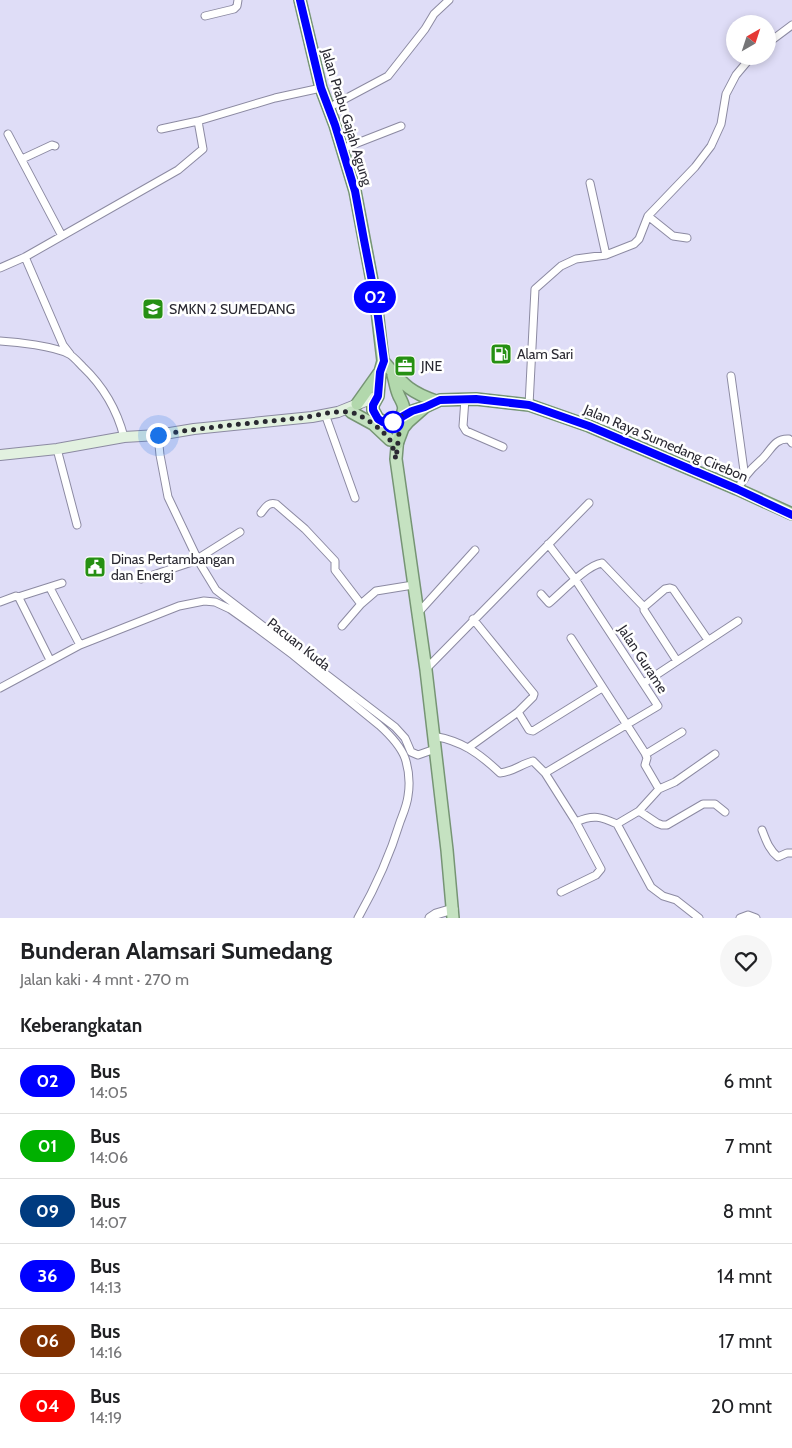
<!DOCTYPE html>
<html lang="id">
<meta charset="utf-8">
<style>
body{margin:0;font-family:Cabin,sans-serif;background:#f6f6f6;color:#202124;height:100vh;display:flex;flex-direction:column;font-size:19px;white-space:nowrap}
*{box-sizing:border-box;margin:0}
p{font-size:16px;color:#757577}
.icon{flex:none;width:28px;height:28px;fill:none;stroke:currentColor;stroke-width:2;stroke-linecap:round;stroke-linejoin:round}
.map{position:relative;height:918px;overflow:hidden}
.drawer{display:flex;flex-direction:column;background:#fff;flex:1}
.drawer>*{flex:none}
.badge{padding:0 10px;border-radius:16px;font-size:18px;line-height:32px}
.needle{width:32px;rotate:39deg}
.tools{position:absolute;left:726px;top:15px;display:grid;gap:10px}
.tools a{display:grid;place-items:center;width:50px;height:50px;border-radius:50%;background:#fff;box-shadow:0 2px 8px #0003;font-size:25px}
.you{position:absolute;width:25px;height:25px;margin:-12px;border:4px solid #fff;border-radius:50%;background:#1a73e8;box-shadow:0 0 0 8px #1a73e833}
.map>.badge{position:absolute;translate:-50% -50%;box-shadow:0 0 0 2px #fff}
h2{padding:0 20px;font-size:19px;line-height:45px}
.round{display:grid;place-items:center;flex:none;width:52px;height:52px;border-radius:26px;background:#f6f6f6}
.head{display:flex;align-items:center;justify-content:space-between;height:85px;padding:0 20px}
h1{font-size:24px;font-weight:800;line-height:38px}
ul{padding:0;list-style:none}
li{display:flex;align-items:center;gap:15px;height:65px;padding:0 20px;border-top:1px solid #e0e0e0}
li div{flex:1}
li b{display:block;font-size:19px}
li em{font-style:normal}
li .badge{min-width:55px;font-weight:700;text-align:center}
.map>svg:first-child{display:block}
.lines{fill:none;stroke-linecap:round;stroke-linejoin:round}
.minor-casing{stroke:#8c8aa2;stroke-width:9}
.tertiary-casing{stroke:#8c8aa2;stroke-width:11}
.secondary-casing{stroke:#8c8aa2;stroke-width:12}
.primary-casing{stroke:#769574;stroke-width:14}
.trunk-casing{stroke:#769574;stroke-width:14}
.minor{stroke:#fff;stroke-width:7}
.tertiary{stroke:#fff;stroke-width:9}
.secondary{stroke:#e2f1e0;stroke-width:10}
.primary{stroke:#c5e2c1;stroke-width:11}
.trunk{stroke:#b2d8ac;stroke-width:11}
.line-casing{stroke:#fff;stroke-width:11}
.line{stroke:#00f;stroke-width:8}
.walk{stroke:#2a2932;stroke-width:5;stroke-dasharray:0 9}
.stop-dot{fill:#fff;stroke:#00f;stroke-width:2.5}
.labels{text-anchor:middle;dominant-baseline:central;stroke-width:5;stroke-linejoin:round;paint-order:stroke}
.street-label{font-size:14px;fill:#2a2932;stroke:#fff}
.poi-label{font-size:14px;fill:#2a2932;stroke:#fff;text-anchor:start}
</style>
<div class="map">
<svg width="792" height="918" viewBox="0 0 792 918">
<rect width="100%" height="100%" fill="#dfddf7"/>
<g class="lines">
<g class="minor-casing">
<path id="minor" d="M205,16L234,9L237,6L238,0
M768,43L792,25
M328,108L388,76L425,29L434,14L449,0
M161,129L198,121
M8,134L62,236
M342,149L401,126
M22,159L52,145L55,146
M590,183L606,255
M648,216L673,236L687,238
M25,257L63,345L70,354
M0,268L25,257L178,170L203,149L198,121L275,98L321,88
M0,341C18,342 53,346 69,354C74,357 79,363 83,367C104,387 117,410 124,437
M731,376L745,478L737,489
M465,399L463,426L466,431L503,447
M529,405L535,289L561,266L576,259L606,255L634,244L639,239L648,216L695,167L711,146L721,124L726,94L736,75L752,56
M325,414L355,498
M158,435L160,455L168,497L199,562L216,590L395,727L405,738L411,752L418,755L435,749
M57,449L77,525
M745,477C751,469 754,466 761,460C771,451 774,438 789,439L792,443
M261,513C266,507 268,502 276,504L305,529L335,561V570L361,604
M197,559L240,532
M141,579L198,560
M50,588L80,645
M541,594L549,603C561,593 587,565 602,563L644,607V610L677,661
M18,597L62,583
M0,602L16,596L19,598L50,660
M644,607L665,589L670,588L673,589L708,640
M418,613L475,550
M342,626L361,604L376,591L413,585
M571,638L645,753L647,758L645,765L659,789L675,782L715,754
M426,669L589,503
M644,683L738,621
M0,688L80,645L179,606L204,601L215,602L230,609L254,626L293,655L379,725C389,734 400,745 405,758C409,770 410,784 408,796C407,805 403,814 400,822C390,855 375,888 358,918
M518,712L529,730L533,731L602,688
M433,736C462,741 479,753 500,773C513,772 521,764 533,761L545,773L576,822C594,814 601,817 617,824L639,811L659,789
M468,748L518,712L533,697L534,694L473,619
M646,754L682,732
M545,773L658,706L575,579L548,544
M639,811L657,823L662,825H667L703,804H715L725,812
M617,824L651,887L663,896L676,900L699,918
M762,830C766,840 769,850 778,857L787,853H792
M561,892L596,875L601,869L576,822
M740,918L748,915L756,918"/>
</g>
<g class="tertiary-casing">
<path id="tertiary" d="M430,918L436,914L453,909"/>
</g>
<g class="secondary-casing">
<path id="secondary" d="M0,455L57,449L124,437L158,435L194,429L312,417L338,412L378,396"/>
</g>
<g class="primary-casing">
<path id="primary" d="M351,412L373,424L390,440
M398,436L396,459L426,670L447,850L453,918"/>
</g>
<g class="trunk-casing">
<path id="trunk" d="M300,0L321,88L335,125L355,191L376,302L383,361L380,372L378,396L373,405V410L378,419L388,423L398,420L413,411L425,407
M383,361C403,383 407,391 436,401
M393,375C395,382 396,390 399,396C403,404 406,408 401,416
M357,404L379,373
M397,444L403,428L408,422L425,407L440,400L476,399L529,405L589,426L737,489L792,514"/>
</g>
<use href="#minor" class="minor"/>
<use href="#tertiary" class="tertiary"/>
<use href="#secondary" class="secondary"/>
<use href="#primary" class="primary"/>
<use href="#trunk" class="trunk"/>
</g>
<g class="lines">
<g class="line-casing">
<path id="line" d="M300,0L321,88L335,125L355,191L364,240L376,302L384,361L380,372L378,396L373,405V410L378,419L383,422H393L412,411L425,407L440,400L476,399L529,405L589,426L737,489L792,515"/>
</g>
<use href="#line" class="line"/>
<path class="walk" d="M158,435C205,427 253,423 300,418C316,416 333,410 350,412C362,414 383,430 390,440C393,446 394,453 396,459L401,416L393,422"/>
</g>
<defs>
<g id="school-square" transform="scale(1.125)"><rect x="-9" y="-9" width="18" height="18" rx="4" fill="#269013" stroke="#fff"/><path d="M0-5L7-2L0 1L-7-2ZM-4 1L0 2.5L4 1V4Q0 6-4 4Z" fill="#fff"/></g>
<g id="fuel-square" transform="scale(1.125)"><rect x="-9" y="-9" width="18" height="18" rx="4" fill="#269013" stroke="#fff"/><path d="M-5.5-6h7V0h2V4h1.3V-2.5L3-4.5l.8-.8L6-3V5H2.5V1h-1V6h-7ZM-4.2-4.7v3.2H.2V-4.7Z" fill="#fff"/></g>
<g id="office-square" transform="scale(1.125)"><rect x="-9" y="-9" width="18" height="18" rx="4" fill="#269013" stroke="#fff"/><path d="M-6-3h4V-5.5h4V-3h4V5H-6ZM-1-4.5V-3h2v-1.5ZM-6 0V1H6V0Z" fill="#fff"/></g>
<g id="civic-square" transform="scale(1.125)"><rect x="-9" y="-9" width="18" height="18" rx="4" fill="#269013" stroke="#fff"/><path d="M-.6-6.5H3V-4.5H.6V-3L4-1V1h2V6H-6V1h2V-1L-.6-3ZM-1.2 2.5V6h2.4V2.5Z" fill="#fff"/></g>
</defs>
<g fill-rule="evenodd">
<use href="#school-square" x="153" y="309"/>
<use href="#fuel-square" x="501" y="354"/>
<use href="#office-square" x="405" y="366"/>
<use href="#civic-square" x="95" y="567"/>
</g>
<circle class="stop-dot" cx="393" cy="422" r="10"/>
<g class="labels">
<g class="street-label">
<text transform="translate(347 117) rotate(73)">Jalan Prabu Gajah Agung</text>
<text transform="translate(666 443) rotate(23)">Jalan Raya Sumedang Cirebon</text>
<text transform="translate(299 644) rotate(38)">Pacuan Kuda</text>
<text transform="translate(643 659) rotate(57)">Jalan Gurame</text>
</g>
<g class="poi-label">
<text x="169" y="309">SMKN 2 SUMEDANG</text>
<text x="517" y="354">Alam Sari</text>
<text x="421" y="366">JNE</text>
<text x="111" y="559">Dinas Pertambangan<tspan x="111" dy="16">dan Energi</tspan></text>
</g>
</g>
</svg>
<div class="tools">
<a><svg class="needle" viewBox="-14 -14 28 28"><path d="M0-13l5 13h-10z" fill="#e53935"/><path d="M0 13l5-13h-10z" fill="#757577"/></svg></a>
</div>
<div class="you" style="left:158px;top:435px"></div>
<b class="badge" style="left:375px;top:297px;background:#00f;color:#fff">02</b>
</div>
<section class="drawer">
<div class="head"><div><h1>Bunderan Alamsari Sumedang</h1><p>Jalan kaki · 4 mnt · 270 m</p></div><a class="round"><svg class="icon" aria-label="heart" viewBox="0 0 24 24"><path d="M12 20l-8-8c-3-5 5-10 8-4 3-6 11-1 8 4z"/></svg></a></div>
<h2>Keberangkatan</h2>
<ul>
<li><span class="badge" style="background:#00f;color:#fff">02</span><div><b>Bus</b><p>14:05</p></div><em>6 mnt</em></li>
<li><span class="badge" style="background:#00b000;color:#fff">01</span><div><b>Bus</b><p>14:06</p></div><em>7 mnt</em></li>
<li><span class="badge" style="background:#003b80;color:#fff">09</span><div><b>Bus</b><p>14:07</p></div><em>8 mnt</em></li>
<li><span class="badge" style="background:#00f;color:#fff">36</span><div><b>Bus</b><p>14:13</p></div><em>14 mnt</em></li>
<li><span class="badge" style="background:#803000;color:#fff">06</span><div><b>Bus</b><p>14:16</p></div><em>17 mnt</em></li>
<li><span class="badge" style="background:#f00;color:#fff">04</span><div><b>Bus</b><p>14:19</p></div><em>20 mnt</em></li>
</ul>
</section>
